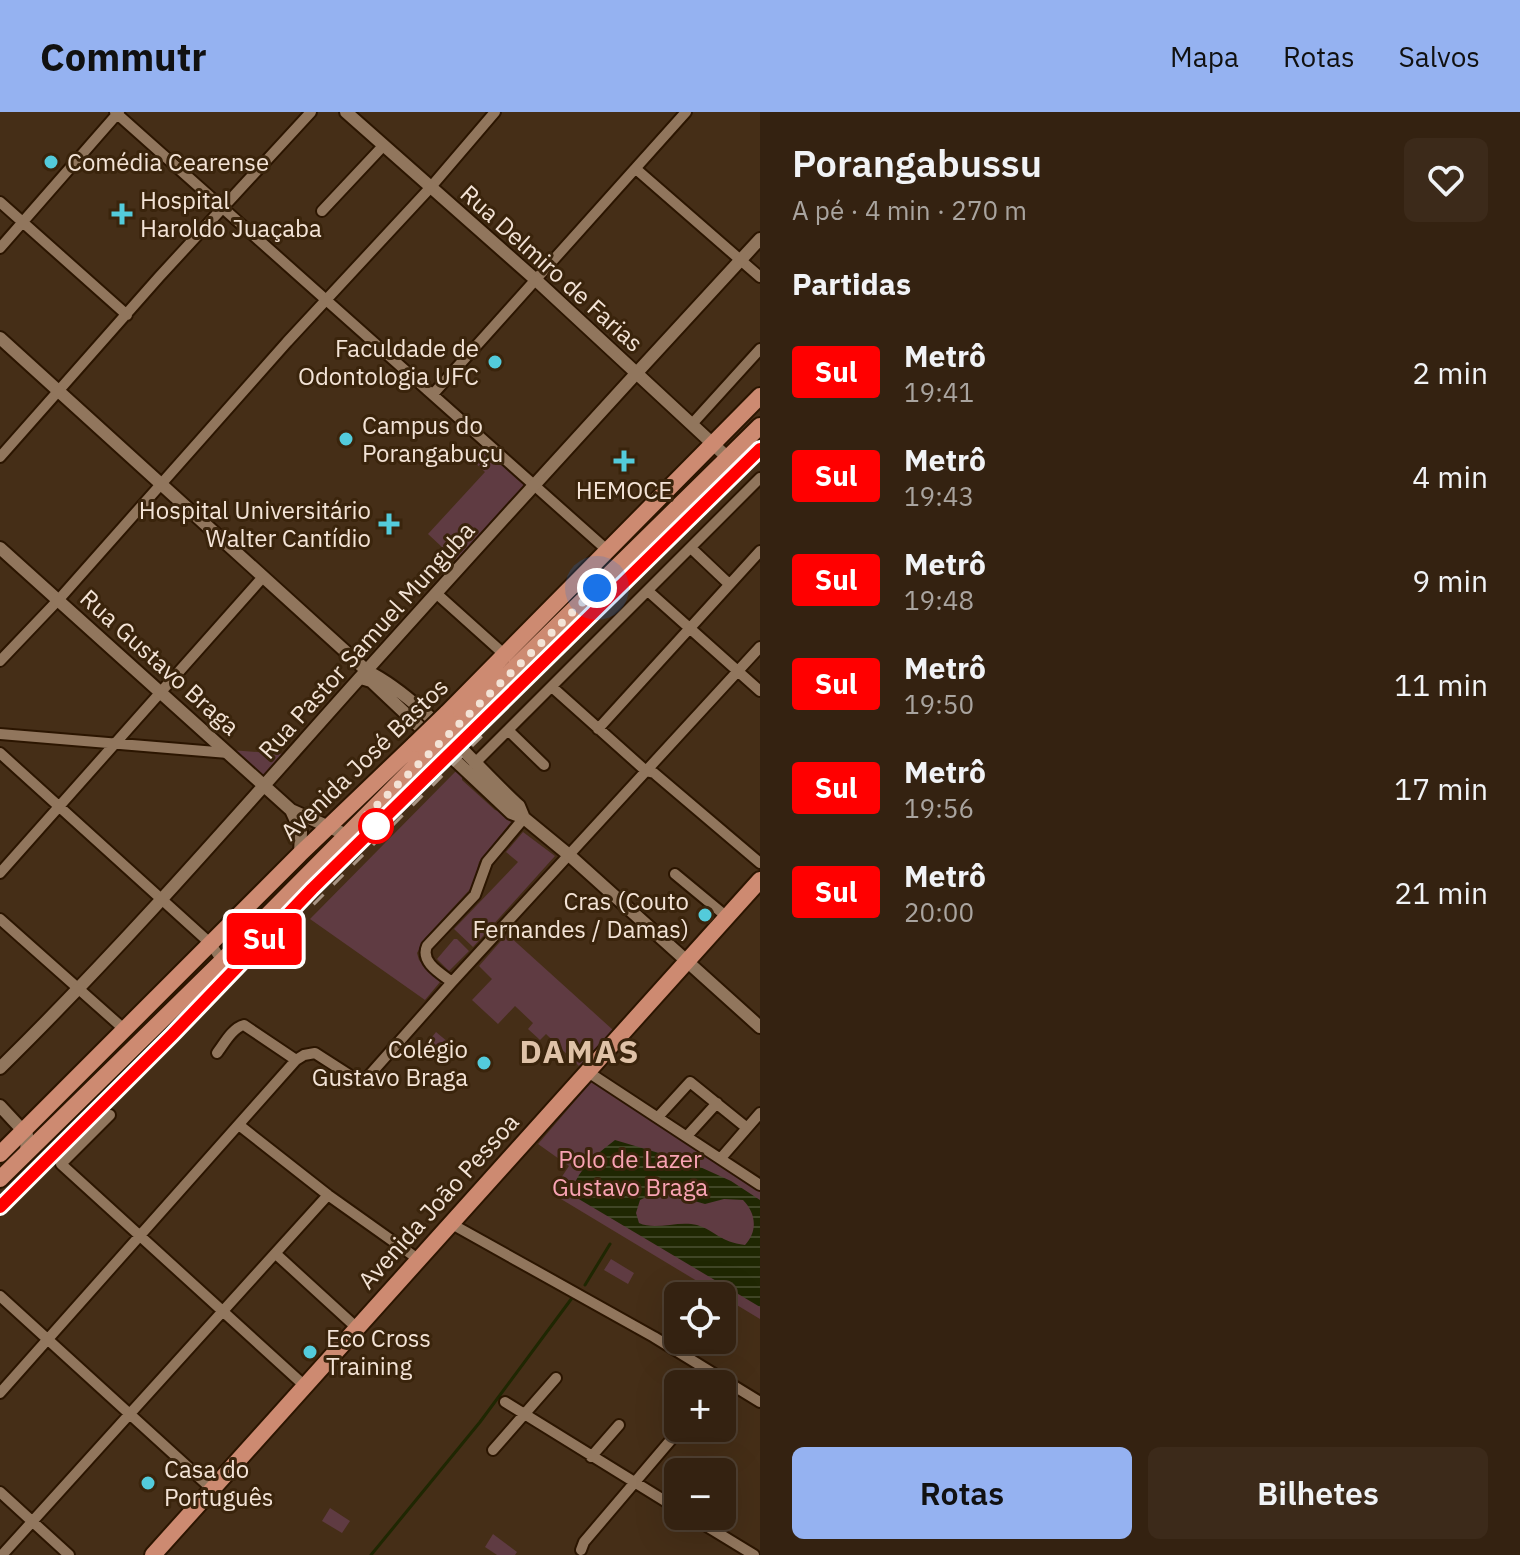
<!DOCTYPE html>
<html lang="pt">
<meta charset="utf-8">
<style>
body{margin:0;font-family:"IBM Plex Sans",sans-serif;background:#3c2a1a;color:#f1f3f6;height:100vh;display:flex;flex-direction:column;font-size:30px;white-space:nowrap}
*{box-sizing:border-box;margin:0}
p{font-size:26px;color:#a9a49f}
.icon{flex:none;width:44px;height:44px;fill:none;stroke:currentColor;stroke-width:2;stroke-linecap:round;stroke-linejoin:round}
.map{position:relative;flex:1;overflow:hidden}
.drawer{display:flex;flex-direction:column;background:#342211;width:760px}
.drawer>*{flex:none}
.badge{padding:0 16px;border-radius:6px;font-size:28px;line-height:52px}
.buttons{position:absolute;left:664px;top:1170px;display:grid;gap:16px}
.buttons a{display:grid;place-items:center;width:72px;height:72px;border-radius:12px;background:#342211;box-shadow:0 8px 32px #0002,0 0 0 2px #4e3f31;font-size:40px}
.you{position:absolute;width:40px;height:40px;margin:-20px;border:6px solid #fff;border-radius:50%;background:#1a73e8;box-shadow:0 0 0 12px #1a73e833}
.map>.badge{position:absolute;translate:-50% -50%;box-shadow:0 0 0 4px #fff}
h2{padding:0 32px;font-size:30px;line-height:72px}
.round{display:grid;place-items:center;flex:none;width:84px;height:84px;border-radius:12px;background:#3c2a1a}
.summary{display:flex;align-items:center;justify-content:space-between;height:136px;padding:0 32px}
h1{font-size:38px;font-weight:600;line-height:60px}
.action{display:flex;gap:16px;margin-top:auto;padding:16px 32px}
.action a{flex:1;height:92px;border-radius:12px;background:#95b2f1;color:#111;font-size:32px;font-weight:600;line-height:92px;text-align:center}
.action a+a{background:#3c2a1a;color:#f1f3f6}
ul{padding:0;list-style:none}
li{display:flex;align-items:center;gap:24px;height:104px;padding:0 32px}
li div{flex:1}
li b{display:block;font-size:30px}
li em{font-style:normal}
li .badge{min-width:88px;font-weight:700;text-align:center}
header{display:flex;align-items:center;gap:48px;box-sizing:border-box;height:112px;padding:0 40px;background:#95b2f1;color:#111}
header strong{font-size:38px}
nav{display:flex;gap:44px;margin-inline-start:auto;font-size:28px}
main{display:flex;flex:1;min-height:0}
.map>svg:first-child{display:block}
.green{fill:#5f3b42}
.water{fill:url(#water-rules);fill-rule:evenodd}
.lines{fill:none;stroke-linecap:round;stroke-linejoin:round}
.stream{stroke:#1f2702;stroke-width:3}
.minor-casing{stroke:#2b1500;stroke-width:14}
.tertiary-casing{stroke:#2b1500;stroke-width:16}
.primary-casing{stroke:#2b1500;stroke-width:20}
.minor{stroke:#91765d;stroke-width:10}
.tertiary{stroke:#91765d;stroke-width:12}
.primary{stroke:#cd8a71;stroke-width:16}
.rail{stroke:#a99685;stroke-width:3;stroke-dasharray:14 14;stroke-linecap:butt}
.primary-bridge-casing{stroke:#2b1500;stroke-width:20;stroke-linecap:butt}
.primary-bridge{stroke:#cd8a71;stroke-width:16}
.line-casing{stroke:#fff;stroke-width:18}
.line{stroke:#f00;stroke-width:12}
.walk{stroke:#f3e3d6;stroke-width:8;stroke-dasharray:0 14.4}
.poi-dot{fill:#53cbdb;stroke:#3a240c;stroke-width:3}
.stop-dot{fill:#fff;stroke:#f00;stroke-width:4}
.labels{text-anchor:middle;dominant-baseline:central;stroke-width:6;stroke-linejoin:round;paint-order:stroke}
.poi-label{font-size:24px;fill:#f3e3d6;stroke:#3a240c;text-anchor:start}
.street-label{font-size:24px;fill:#f3e3d6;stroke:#3a240c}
.park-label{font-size:24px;fill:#f9a3b4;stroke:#3a240c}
.district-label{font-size:32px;font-weight:bold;letter-spacing:2px;fill:#dfc2a7;stroke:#3a240c}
</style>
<header>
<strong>Commutr</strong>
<nav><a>Mapa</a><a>Rotas</a><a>Salvos</a></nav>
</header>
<main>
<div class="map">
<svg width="760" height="1443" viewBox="0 0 760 1443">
<defs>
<pattern id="water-rules" width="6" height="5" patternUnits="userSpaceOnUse" patternTransform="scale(2)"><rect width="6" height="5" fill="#1f2702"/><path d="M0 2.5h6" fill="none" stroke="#404626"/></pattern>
</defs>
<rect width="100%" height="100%" fill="#452e17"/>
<path class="green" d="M482,333L529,376L459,451L428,422L485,360L469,345Z
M231,638L284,642L264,664Z
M457,658L462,662V668L495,698L503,700L511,710L479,750L473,774L425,826L417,841L419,848L440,870L425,888L310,807Z
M523,720L555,744L473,835L454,817L518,750L506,740Z
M507,822L613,918L579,954L546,922L540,928L528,917L533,911L515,894L498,912L472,888L492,867L479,854Z
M454,827H457L469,839L449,859L437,847Z
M436,920L454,935L445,945L428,930Z
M593,968L760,1078V1207L551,1081L569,1054L538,1032Z
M611,1147L634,1161L628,1172L604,1158Z
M330,1396L350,1409L342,1421L322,1409Z
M493,1422L517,1440L515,1443H497L485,1435Z"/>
<path class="water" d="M615,1028L689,1050L731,1069L760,1088V1195L572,1083C574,1060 597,1042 615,1028ZM652,1082H670L705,1092L724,1087L743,1088C756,1101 758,1119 745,1133C720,1130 716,1119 697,1113C678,1108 656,1119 639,1111L636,1101L640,1088Z"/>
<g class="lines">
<path class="stream" d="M585,1173L610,1132
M371,1443L480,1310L572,1186"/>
<g class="minor-casing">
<path id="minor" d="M115,0L607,438
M636,57L760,165
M0,90L127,203
M322,99L383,34
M0,136L119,0
M434,281L686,0
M692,312L760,237
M0,345L159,165L311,0
M691,436L729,472
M648,479L760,579
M437,482L505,543
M0,549L61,485L287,230L430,76L495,0
M552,575L646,659L654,661L760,751
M598,617L760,439
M508,618L544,653
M0,622L228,641
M0,641L211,832L222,849
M474,652L760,366
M0,761L263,465
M675,762L727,805
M0,807L125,918
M452,870C440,861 420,850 427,834L475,783L487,750L524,706
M217,941C224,932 232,916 244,913L296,948
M588,960L760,1073
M110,1003L61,1052L306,1275
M658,1005L690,970L747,1016
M239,1013L328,1083L418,1147
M687,1024L717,991
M721,1046L760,1001
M450,1111L654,1225L760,1290
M276,1142L357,1216
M0,1184L212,1377
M0,1281L296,948L304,943L315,941L357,968L366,967L452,870L760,535
M505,1290L678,1397
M493,1338L556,1266
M591,1345L619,1313
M0,1380L69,1443
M690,1404L754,1443
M581,1438L584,1430L681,1316
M2,1443L328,1083"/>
</g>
<g class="tertiary-casing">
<path id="tertiary" d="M346,0L536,168L728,346
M0,226L367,559C421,586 473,652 519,694L524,706
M0,436L291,698L347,723
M361,566L371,569L511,701L524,706L569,743L760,915
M291,698L301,720L300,742
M0,956C125,833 240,700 357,569C490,421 625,273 760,127
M0,994L27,1023L26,1042"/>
</g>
<g class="primary-casing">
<path id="primary" d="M446,602L760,284
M457,612L760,314
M0,1042L300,742L415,632
M0,1067L222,849L426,643
M153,1443L760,768"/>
</g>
<use href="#minor" class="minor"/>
<use href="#tertiary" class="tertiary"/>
<use href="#primary" class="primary"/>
<path class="rail" d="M274,832L489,617
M0,1094L172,923L312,777L760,337"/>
<g class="primary-bridge-casing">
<path id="primary-bridge" d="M415,632L446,602
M426,643L457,612"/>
</g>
<use href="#primary-bridge" class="primary-bridge"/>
</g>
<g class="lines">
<g class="line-casing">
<path id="line" d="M0,1095L172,923L312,777L760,337"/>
</g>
<use href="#line" class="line"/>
<path class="walk" d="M376,714L367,703L597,476"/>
</g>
<g class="poi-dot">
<circle cx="51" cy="50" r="8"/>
<path d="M118 90h8v8h8v8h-8v8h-8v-8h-8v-8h8z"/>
<circle cx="495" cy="250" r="8"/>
<circle cx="346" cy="327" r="8"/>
<path d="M620 337h8v8h8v8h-8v8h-8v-8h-8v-8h8z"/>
<path d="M385 400h8v8h8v8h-8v8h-8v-8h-8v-8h8z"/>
<circle cx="705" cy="803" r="8"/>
<circle cx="484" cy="951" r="8"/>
<circle cx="310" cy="1240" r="8"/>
<circle cx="148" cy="1371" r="8"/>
</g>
<circle class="stop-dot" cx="376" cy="714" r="16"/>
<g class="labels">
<g class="poi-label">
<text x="67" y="50">Comédia Cearense</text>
<text x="140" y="88">Hospital<tspan x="140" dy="28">Haroldo Juaçaba</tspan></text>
<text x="479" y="236" text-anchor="end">Faculdade de<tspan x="479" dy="28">Odontologia UFC</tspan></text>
<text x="362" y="313">Campus do<tspan x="362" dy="28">Porangabuçu</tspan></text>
<text x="624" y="378" text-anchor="middle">HEMOCE</text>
<text x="371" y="398" text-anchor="end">Hospital Universitário<tspan x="371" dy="28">Walter Cantídio</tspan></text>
<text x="689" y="789" text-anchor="end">Cras (Couto<tspan x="689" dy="28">Fernandes / Damas)</tspan></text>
<text x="468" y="937" text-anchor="end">Colégio<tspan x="468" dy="28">Gustavo Braga</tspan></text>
<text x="326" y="1226">Eco Cross<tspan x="326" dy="28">Training</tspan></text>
<text x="164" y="1357">Casa do<tspan x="164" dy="28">Português</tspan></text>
</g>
<g class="street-label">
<text transform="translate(552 156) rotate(42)">Rua Delmiro de Farias</text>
<text transform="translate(366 528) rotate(-48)">Rua Pastor Samuel Munguba</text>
<text transform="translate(160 550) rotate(42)">Rua Gustavo Braga</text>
<text transform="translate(364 647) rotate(-44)">Avenida José Bastos</text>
<text transform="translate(438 1089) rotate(-48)">Avenida João Pessoa</text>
</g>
<g class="park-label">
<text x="630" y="1047">Polo de Lazer<tspan x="630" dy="28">Gustavo Braga</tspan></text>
</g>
<g class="district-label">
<text x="580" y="939">DAMAS</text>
</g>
</g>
</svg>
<div class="buttons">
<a><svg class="icon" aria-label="locate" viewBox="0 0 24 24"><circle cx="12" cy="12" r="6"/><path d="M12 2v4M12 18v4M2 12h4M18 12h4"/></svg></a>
<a>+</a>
<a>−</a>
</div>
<div class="you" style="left:597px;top:476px"></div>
<b class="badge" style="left:264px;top:827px;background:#f00;color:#fff">Sul</b>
</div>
<section class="drawer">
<div class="summary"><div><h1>Porangabussu</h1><p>A pé · 4 min · 270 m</p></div><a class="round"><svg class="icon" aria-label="heart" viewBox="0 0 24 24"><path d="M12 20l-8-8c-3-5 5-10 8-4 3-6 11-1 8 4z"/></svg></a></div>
<h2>Partidas</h2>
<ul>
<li><span class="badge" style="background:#f00;color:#fff">Sul</span><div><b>Metrô</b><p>19:41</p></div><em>2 min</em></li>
<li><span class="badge" style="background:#f00;color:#fff">Sul</span><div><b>Metrô</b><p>19:43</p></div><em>4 min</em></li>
<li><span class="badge" style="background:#f00;color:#fff">Sul</span><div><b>Metrô</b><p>19:48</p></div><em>9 min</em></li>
<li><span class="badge" style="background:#f00;color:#fff">Sul</span><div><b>Metrô</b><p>19:50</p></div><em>11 min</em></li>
<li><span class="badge" style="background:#f00;color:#fff">Sul</span><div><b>Metrô</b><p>19:56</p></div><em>17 min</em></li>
<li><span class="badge" style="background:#f00;color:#fff">Sul</span><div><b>Metrô</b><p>20:00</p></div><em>21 min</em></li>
</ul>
<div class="action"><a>Rotas</a><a>Bilhetes</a></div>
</section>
</main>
